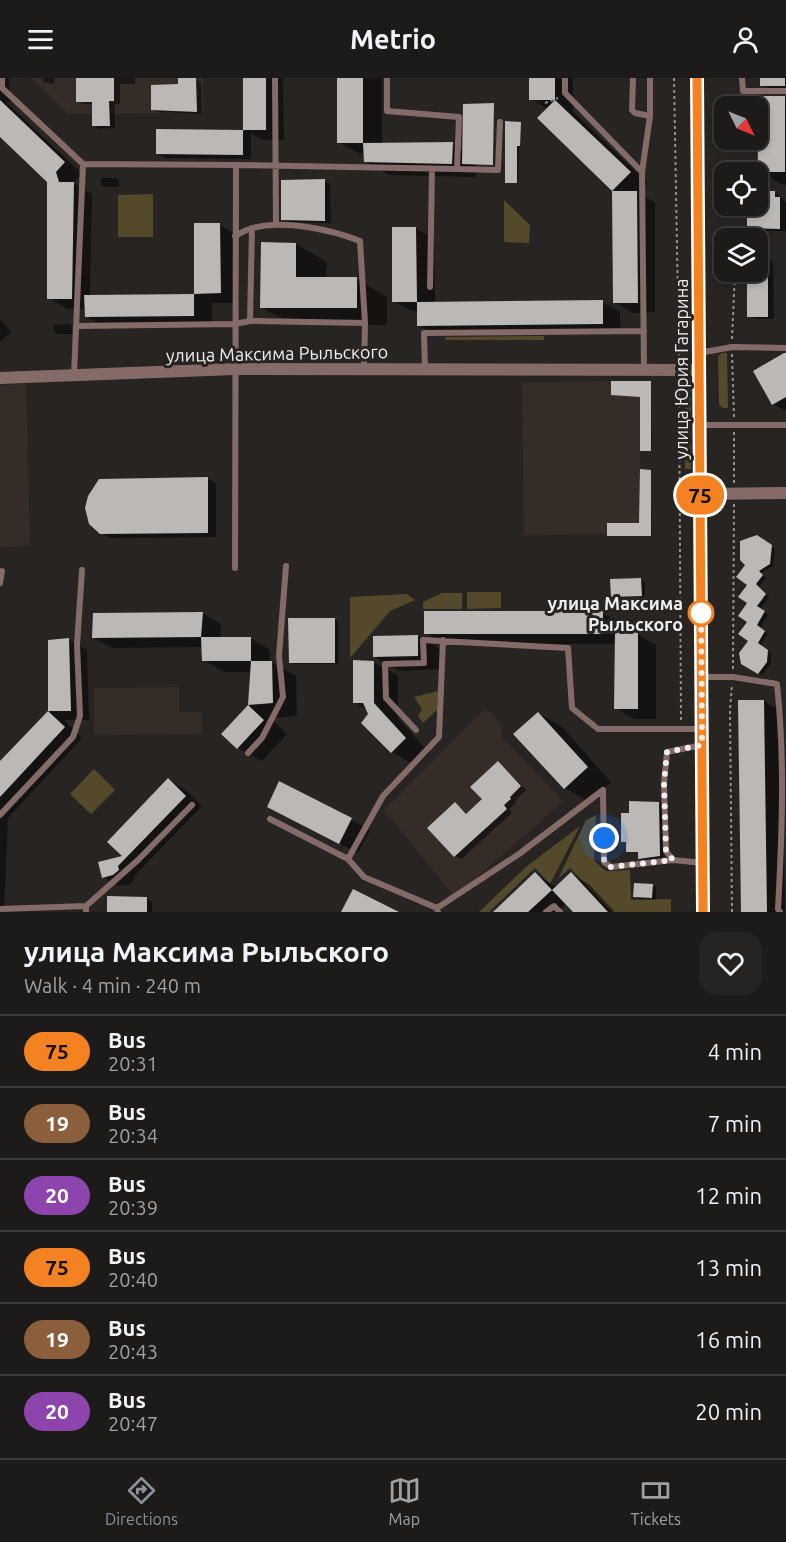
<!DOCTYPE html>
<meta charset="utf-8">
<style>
body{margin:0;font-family:Ubuntu,sans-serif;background:#252423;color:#f1f3f6;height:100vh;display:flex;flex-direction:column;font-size:22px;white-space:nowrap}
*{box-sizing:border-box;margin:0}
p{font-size:20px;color:#a0a1a2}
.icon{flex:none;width:33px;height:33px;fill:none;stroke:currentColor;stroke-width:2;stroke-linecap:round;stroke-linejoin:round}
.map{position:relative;height:834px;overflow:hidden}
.sheet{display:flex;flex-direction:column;background:#1d1b1a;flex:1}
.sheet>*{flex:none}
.badge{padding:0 12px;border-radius:20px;font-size:21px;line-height:39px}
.needle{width:39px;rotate:133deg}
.tools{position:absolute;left:714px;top:18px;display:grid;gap:12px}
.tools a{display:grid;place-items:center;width:54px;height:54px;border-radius:12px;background:#1d1b1a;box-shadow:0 3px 9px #0003,0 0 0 2px #3b3939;font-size:30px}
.you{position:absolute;width:30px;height:30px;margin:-15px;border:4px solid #fff;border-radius:50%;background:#1a73e8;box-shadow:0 0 0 9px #1a73e833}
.map>.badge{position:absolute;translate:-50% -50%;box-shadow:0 0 0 3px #fff}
.round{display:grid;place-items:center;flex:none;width:63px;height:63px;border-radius:18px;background:#252423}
.head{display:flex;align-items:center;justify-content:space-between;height:102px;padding:0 24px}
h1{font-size:28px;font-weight:700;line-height:45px}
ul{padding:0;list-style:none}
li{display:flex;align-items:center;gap:18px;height:72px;padding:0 24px;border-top:2px solid #3b3939}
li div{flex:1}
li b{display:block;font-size:22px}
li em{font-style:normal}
li .badge{min-width:66px;font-weight:700;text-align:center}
header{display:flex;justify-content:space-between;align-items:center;height:78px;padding:0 24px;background:#1d1b1a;font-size:27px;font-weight:700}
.tabs{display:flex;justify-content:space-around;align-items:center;height:84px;border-top:2px solid #3b3939;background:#1d1b1a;font-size:16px;color:#a0a1a2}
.tabs a{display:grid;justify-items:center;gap:3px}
.tabs .on{color:#8c9099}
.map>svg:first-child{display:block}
.built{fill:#352c28}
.green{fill:#54492b}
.shadow{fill:#0007}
.building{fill:#bbb8b5}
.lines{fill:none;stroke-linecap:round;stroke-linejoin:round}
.path{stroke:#93918f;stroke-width:2;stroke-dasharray:3 3;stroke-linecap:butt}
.lane{stroke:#856b67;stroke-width:6}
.street{stroke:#856b67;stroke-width:12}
.secondary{stroke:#bc938d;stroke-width:12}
.line-casing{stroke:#fff;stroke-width:14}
.line{stroke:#f58220;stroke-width:9}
.walk{stroke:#f0eeed;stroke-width:6;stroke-dasharray:0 10.8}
.stop-dot{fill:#fff;stroke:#f58220;stroke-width:3}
.labels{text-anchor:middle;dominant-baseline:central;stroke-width:6;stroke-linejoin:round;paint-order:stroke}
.street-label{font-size:18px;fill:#f0eeed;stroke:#272422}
.stop-label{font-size:18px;font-weight:bold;fill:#f0eeed;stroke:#272422;text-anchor:end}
</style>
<header><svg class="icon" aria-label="menu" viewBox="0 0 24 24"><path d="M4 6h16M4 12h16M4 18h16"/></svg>Metrio<svg class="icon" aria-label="person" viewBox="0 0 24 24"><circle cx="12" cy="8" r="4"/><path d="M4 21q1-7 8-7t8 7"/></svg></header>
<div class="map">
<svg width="786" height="834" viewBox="0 0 786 834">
<rect width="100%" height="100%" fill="#272422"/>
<path class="built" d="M31,0H203V35L68,36Z
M640,303V456L524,457L522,304Z
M26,306L30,468L0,469V307Z
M179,609V634H202V656L94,657V610Z
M485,630L502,646L501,658L563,723L455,819L384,732Z"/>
<path class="green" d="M153,116V159H118V117Z
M504,122L530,147L529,165L504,164Z
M544,258V262H446L445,259Z
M722,275H727L728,330H723L719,327L718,280L719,277Z
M685,302H691V391H685Z
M467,514H501V530L467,531Z
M442,515H462V531H423V524Z
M407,516L415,522L390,533L350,580V519Z
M438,613L437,632L423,645L418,638L422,631L414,619Z
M94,691L115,712L91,736L70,716Z
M596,737L594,783L606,793L630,792L631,822L671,821V834H612L570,790L558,801L586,742Z
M580,748L550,806L535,790L489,834H479L527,788Z"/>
<path class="shadow" d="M0,0H9L10,24H6L82,96L73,105L92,116L90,218L196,217L195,147H220L238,157L239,225H212V248L104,249L86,238V231H67L49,220L48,103L0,57Z
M43,0H54V6L43,4Z
M77,0H135V6H120V26H115V50L99,51L93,47V26H83L77,23Z
M244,0H283L284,62H263L251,55V81L166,80L157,75L158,53L245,54Z
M338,0H382V66H452L464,73L494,27V86H476V99L389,97L365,83V75H358L338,64Z
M531,0H573V34L648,105L638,115L655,125V234L633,235L614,224L618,115L539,40L548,31L531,21Z
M762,0H786V10H768L762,7Z
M196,2L201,4L202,36L157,34L152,31L180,8Z
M784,20L786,21V107H783L759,93Z
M520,45L518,105H507Z
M101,100H115L119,102V109H105L101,107Z
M324,103L330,106L331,145L289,144L283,141Z
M758,114H775L786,124V153H754L748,150V128H758Z
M416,150L434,161L435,225L602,224L620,234L621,256L437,258L418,247V233H412L393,223Z
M296,166L327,184L326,201H357L387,219V247L292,246L261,229Z
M758,181H767L773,184L774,241H755L749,238L748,194H758Z
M0,241L11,254L0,264Z
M69,246L72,248V256H58L54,254V247Z
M786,277V333L773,326Z
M651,305L652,373H643L641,372Z
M650,394L652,458H610L641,447Z
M208,401L216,405V459L110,460L101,455Z
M761,461L775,471L773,488L761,495L766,500L759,509L769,519L760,531L768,537L760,550L768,556L760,568L771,575V586L762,597L742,585L750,563L749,506Z
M641,502L645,504V519L616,520L612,518Z
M202,535L221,546L220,560H250L270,572V584L296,598L297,638L270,640L287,656L262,683L238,670L223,656L250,628L252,594H224L204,582L203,569L112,570L94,560Z
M602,535L621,545V556H638L656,567V641H634L616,630V566H444L426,555Z
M334,541L338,543V586H294L290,584Z
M418,558L442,572V591L399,593L375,579L374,560Z
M69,562L87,572L89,642H64L82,660L8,740L4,834H0V685L50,633L49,563Z
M373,584L398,598V640L429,675L416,688L392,674L368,632L354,624Z
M764,623L782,634L785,834H742Z
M538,635L562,649L611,704L589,724L565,710Z
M498,685L504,689L526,712L515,723L516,725L509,731L512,735L461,781L455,778V726L468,736L484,721Z
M169,702L185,711L202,728L134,798L135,801L130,806L119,808L103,799L125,779Z
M280,705L370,752L358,775L287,738Z
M659,725L663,727V780L644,782L640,780V775L627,773V765L622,763L631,736Z
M536,796L556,809L571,796L589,806L615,834H575L566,825L557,834H495Z
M652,807L656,809V821H639L635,819Z
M146,820L152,824V834H109Z"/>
<path class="building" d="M76,0H114V23H109L110,48H92V24H76Z
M178,0H196L197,34L151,32V7L178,6Z
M243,0H266V52H243Z
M337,0H363V65H337Z
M529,0H555V22L631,94L612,113L537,40L555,22H529Z
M760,0H785V8H760Z
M757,18H785V94H758Z
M0,22L65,84L56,94L59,104H74L72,221H47V104L0,59Z
M494,25L493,87L462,86L463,26Z
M505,43L521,44L520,68H517V105H505Z
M156,51L243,52V77L156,76Z
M453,64L452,86L364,84L363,65Z
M325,101V143L281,142V102Z
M612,113H637L638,225H613Z
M758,113H775V119H780V151L747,150V128H758Z
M194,145H220L221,215L194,216Z
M392,149H416L417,224H392Z
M261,164L296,165V199H357V230H260Z
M758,179H768V239H747V194H758Z
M194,216V238L85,239L84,217Z
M603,222V246L417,248V224Z
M784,275H786V319L772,327L753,293Z
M611,303H651V373H640V319L611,317Z
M640,391L651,392V458H607V445H639Z
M208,399V455L100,456L89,446L85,430L88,418L99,401Z
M757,457L772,467L770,486L759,493L763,497L756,506L766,516L757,528L765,533L757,547L765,553L758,565L768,572L767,584L758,596L741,586L739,575L748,563L738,556L747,544L738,538L747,525L738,519L747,507L736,499L745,487L740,482V463Z
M641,500L642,518L611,519L610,501Z
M424,533H603V556H424Z
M203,534L201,559L92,560L93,535Z
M288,540H335V585H289Z
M615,554H638V631H614Z
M418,557V578L373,579V558Z
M201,559H251V583H202Z
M69,560L71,633H48V562Z
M353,582L374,583V625L406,660L391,675L361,645L368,636L363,625H353Z
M251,583H272L273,625L248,627Z
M738,622H764L767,834H741Z
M248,627L264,642L237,671L221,656Z
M48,633L65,649L0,719V683Z
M538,634L588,689L564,711L513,656Z
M498,683L521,708L510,719L511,721L504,727L507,731L454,779L427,750L455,724L466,736L482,721L470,709Z
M168,700L186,718L118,788L119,792L113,797L102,800L98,784L122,778L107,764Z
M279,703L352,740L339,766L267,729Z
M629,723L659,724L660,778L638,781V774H626V764H621V735H629Z
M535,794L552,812L528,834H493Z
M571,794L608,834H573L552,812Z
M634,805L653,806L652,820L633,819Z
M353,811L399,834H341Z
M107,818L147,819V834H107Z"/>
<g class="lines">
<path class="path" d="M674,0L679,282
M545,25L558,20
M732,261L735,194
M732,276L734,339
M679,303L681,642
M734,354V405
M733,591L734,426
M732,834L730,632L732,606"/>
<path class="lane" d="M2,0V10L83,86
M275,0L276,147
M565,0V15L642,94L644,291
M633,0L632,32L635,35L650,38
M742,0L743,13H786
M457,91L498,92L500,44
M642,94L650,38V0
M235,158C241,155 247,151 253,150C283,141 332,152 360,163L365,245L364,291
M430,209L432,91
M250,243L252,150
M76,248L235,246L250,243L365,245
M699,275L732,269L786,270
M425,291L424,255L644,253
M74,297L83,86L236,87
M700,347H786
M235,490L236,87L457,91L459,39L387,33V0
M0,505L2,493
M702,599H733L777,606C785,681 782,757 778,831L780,834
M416,652L386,620L385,586L424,585L423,562L568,570L572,630L598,651H701
M702,667L667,674L664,705L666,773L673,782L703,785
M248,675L262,660L283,619L279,578L286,488
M603,712L604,784L611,789L673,782
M0,737L73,659L80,638L77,567L82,492
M270,741L348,781
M86,828L138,782L192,727
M437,830L519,776L603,712
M0,831L86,828V834
M438,834L437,830L364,799L348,781L383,718L439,659L443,562
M546,834L554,828L560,834"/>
<path class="street" d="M0,300L235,291L699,292
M700,416L786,415"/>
<path class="secondary" d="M697,0L703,834"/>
</g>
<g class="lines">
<g class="line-casing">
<path id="line" d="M697,0L703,834"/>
</g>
<use href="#line" class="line"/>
<path class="walk" d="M604,760V784L611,789L673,782L666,773L664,705L667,674L702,667L701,527V535"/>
</g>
<circle class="stop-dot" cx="701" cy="535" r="12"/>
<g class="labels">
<g class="street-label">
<text transform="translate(277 275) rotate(-1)">улица Максима Рыльского</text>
<text transform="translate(681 291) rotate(-90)">улица Юрия Гагарина</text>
</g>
<g class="stop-label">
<text x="683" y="525">улица Максима<tspan x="683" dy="21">Рыльского</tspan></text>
</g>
</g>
</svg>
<div class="tools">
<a><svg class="needle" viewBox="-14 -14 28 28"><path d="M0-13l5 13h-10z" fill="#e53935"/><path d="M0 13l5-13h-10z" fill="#a0a1a2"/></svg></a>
<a><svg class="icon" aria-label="locate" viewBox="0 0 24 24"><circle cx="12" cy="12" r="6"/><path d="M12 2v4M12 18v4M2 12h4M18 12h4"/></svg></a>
<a><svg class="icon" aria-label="layers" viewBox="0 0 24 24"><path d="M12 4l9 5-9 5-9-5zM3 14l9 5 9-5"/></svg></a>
</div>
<div class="you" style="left:604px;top:760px"></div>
<b class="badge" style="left:700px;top:417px;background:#f58220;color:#111">75</b>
</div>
<section class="sheet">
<div class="head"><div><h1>улица Максима Рыльского</h1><p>Walk · 4 min · 240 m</p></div><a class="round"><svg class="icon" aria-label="heart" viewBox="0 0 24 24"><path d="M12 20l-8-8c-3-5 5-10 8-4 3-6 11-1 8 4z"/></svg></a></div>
<ul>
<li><span class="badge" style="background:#f58220;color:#111">75</span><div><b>Bus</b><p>20:31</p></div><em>4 min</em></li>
<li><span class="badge" style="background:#8b5e3c;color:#fff">19</span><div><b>Bus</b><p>20:34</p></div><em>7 min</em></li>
<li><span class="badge" style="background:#8e44ad;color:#fff">20</span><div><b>Bus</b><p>20:39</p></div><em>12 min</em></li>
<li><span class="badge" style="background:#f58220;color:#111">75</span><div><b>Bus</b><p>20:40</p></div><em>13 min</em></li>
<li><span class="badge" style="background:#8b5e3c;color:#fff">19</span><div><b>Bus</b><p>20:43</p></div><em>16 min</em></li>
<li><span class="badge" style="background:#8e44ad;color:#fff">20</span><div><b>Bus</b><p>20:47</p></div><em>20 min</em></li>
</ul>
</section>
<nav class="tabs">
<a class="on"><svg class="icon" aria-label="directions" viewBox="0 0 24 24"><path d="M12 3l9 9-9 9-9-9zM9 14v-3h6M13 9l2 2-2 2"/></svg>Directions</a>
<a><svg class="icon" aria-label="map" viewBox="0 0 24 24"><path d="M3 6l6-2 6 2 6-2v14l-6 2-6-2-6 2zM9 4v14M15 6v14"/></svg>Map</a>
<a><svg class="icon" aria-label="tickets" viewBox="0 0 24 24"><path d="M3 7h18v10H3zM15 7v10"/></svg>Tickets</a>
</nav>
